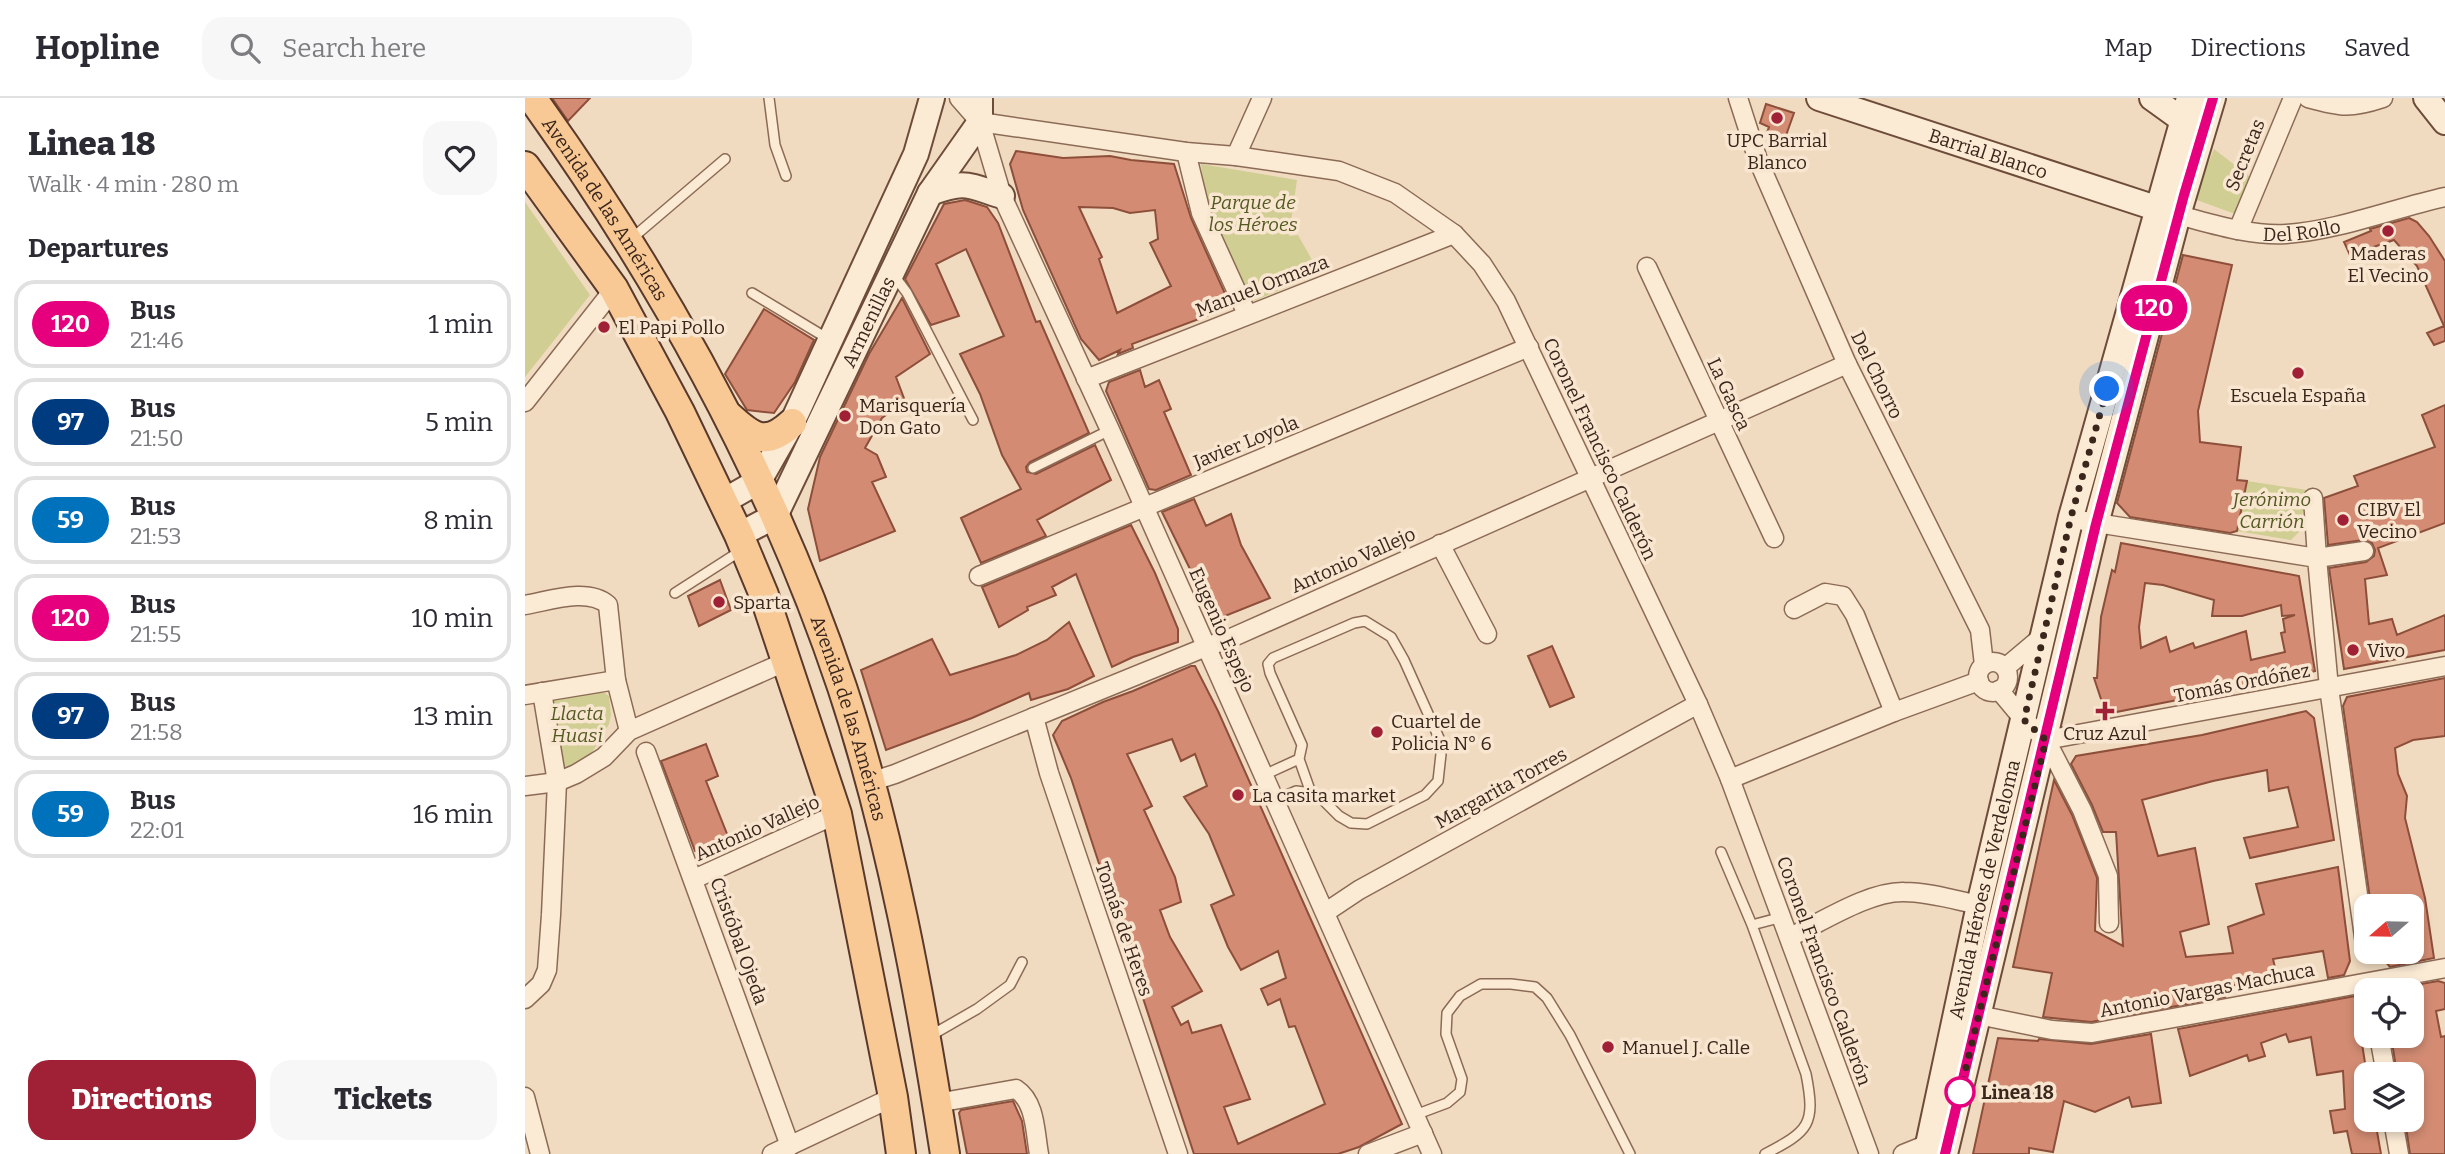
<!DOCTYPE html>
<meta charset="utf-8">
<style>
body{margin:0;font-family:Bitter,serif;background:#f7f7f7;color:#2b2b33;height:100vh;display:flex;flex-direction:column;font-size:26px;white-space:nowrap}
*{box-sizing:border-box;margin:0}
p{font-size:23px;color:#7c7c81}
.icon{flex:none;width:38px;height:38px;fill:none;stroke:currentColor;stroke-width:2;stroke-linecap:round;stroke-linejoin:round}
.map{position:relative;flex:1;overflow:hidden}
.drawer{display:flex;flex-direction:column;background:#fff;width:525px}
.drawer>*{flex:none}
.badge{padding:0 14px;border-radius:23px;font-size:24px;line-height:46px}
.needle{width:46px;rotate:250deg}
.buttons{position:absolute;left:1829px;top:796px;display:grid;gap:14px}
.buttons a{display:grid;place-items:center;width:70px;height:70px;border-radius:14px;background:#fff;box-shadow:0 4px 10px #0003;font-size:35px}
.you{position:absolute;width:35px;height:35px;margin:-18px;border:5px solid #fff;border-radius:50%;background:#1a73e8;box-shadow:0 0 0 10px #1a73e833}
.map>.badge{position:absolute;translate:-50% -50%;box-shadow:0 0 0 4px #fff}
h2{padding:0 28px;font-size:26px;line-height:63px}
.round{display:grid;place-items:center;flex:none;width:74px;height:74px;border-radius:21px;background:#f7f7f7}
.head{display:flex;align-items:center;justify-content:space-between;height:119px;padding:0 28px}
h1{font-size:33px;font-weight:800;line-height:52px}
.primary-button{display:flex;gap:14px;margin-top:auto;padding:14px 28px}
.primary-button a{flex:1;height:80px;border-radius:21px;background:#a02136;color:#fff;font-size:28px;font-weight:800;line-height:80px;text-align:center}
.primary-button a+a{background:#f7f7f7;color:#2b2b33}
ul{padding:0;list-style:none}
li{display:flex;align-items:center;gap:21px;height:88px;margin:0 14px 10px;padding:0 14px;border:4px solid #e1e1e2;border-radius:21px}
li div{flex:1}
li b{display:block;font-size:26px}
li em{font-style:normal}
li .badge{min-width:77px;font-weight:700;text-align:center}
header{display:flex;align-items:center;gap:42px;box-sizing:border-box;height:98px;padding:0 35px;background:#fff;border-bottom:2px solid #e1e1e2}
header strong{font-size:33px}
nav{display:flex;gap:38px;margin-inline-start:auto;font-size:24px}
.search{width:490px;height:63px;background:#f7f7f7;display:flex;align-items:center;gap:18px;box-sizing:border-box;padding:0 24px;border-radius:21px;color:#7c7c81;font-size:26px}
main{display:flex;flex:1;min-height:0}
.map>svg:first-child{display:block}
.green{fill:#d0ce93}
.building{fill:#d38c73;stroke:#8d4e3a;stroke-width:2;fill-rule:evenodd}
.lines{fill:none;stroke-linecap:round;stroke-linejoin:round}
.lane-casing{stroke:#8c6b56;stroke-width:12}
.street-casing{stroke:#8c6b56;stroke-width:21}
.secondary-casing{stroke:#6e4c3a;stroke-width:28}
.primary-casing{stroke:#59392b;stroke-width:32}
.lane{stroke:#fbead4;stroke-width:9}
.street{stroke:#fbead4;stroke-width:18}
.secondary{stroke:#fbead4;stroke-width:24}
.primary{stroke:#f8c995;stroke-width:28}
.line-casing{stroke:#fff;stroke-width:16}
.line{stroke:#e6007e;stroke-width:10}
.walk{stroke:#3b261c;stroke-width:7;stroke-dasharray:0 12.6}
.poi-dot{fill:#a02136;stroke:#f8e6d0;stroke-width:2.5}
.stop-dot{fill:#fff;stroke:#e6007e;stroke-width:3.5}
.labels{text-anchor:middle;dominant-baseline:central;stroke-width:7;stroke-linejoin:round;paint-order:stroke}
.poi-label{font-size:19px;fill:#3b261c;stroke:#f8e6d0;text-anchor:start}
.street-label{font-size:19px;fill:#3b261c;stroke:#f8e6d0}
.park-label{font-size:19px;font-style:italic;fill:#535921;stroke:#f8e6d0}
.stop-label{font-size:19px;font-weight:bold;fill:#3b261c;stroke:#f8e6d0;text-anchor:start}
</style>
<header>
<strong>Hopline</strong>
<div class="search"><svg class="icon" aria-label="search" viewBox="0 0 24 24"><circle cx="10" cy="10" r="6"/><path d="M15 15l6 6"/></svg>Search here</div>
<nav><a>Map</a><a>Directions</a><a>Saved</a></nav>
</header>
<main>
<section class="drawer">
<div class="head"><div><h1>Linea 18</h1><p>Walk · 4 min · 280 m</p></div><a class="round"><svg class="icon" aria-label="heart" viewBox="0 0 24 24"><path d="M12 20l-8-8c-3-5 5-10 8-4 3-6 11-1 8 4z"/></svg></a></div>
<h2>Departures</h2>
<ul>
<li><span class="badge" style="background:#e6007e;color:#fff">120</span><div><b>Bus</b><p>21:46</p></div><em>1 min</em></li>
<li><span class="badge" style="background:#003b80;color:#fff">97</span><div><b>Bus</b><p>21:50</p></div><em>5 min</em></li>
<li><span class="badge" style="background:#0072bc;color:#fff">59</span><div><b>Bus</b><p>21:53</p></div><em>8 min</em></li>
<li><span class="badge" style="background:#e6007e;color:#fff">120</span><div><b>Bus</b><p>21:55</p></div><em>10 min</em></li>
<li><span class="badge" style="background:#003b80;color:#fff">97</span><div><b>Bus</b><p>21:58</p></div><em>13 min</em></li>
<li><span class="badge" style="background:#0072bc;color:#fff">59</span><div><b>Bus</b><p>22:01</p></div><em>16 min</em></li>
</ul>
<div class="primary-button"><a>Directions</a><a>Tickets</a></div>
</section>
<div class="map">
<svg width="1920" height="1056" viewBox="0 0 1920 1056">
<rect width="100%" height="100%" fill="#f1dbc0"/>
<path class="green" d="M1689,51L1724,78L1713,117L1669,101Z
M676,66L772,82L764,138L773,137L795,176L726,204L681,109Z
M0,104L65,197L0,279Z
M1722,383L1782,392L1774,434L1766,442L1712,433Z
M78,594L84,598L86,616L84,626L66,656L58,666L30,675L22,602Z"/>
<path class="building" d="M27,0H65L43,23Z
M1241,6L1269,15L1259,43L1241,37L1244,29L1235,25Z
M491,53L538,60L585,58L606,62L649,66L666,120L706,209L607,246L608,250L593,256L595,252L574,262L556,241L498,112L485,66ZM554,109L588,110L605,115L630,112L633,141L625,145L646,188L592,215L574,161L577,159Z
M440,102L462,109L473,125L511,224L515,223L564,335L505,364L501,369L502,374L511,376L570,347L586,382L512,422L521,438L456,465L436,420L496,391L477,357L455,296L435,256L479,238L441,151L411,166L434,218L406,227L380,181L419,106Z
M1884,120L1892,124L1904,138L1920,163V243L1909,247L1902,235L1919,228L1892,168L1869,142L1825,157L1819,144L1846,133L1845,131Z
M1658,157L1707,167L1673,313L1675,344L1716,349L1712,382L1722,383L1712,433L1705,435L1605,419L1592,405Z
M377,200L405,256L371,279L380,303L357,320L340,350L352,357L361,379L347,384L370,433L295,463L283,411L295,359L344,256Z
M239,211L289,242L270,284L249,315L222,312L200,276Z
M615,272L620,289L634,282L646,311L639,314L666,377L631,392L624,391L581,293L584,284Z
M1920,307V425L1853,450L1862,477L1840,481L1844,526L1867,521L1872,537L1920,517V552L1819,571L1804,470L1841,464L1849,458L1850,452L1847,445L1838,442L1803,447L1799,400L1833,388L1829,378L1910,349L1897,317Z
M669,401L681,428L706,416L716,447L745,500L690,522L637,414Z
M606,427L630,475L653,531V544L608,559L587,569L551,476L527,489L531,497L502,509L503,512L474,529L457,489Z
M1596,445L1774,478L1790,573L1769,579L1581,616L1569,580H1572L1576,519L1587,472L1590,474ZM1620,485L1638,487L1689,502L1687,518H1717L1756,507L1757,518L1770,517L1758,521L1760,534L1756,535L1760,554L1726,562L1721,533L1670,550L1668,545L1645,554L1641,539L1616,550L1614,529Z
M195,482L206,512L174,528L163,498Z
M544,524L569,578L543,591L506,602L504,595L447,620L361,652L336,572L407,541L425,577L491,557L522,542Z
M1027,548L1049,599L1025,609L1003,558Z
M666,568H670L693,613L877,1026L834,1049L813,1056H669L546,680L528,637L537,623L578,604L608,593ZM647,641L656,663L670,656L682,688L659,699L684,736L709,797L686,807L703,849L716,872L753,853L761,880L736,891L743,907L755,901L764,929L770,928L800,1006L713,1046L699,1009L725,1001L696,927L667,935L663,923L656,927L647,909L677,893L645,839L635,812L656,804L650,779L619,712L627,708L602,656Z
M1920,580V638L1888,642L1870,650L1873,676L1882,698L1880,720L1900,800L1909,860L1865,869L1852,854H1886V808H1846L1818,608L1822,599Z
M1781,613L1789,620L1809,742L1725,760L1719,740L1773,729L1763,689L1744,693L1742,672L1688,683L1617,702L1633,758L1670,750L1684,826L1655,834L1661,859L1708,855L1703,829L1739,816L1731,786L1813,769L1825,863L1819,877L1803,880L1798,853L1748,861L1752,878L1696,890L1700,899L1566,924L1518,919L1527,875L1488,869L1529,682L1547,717L1572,780L1570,833L1598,848L1591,734H1578L1567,707L1546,666L1551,658L1677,637Z
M181,646L193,678L181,683L206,746L178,756L170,753L136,663Z
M1913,883L1920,885V911L1911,913L1916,939L1920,938V1056H1885L1880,1022H1886V976H1872L1866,938H1886V892H1862Z
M1830,898L1838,933H1835L1841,971V1022H1850L1856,1056H1827L1822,1033L1809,1035L1805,1013L1820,1011L1818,973L1792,977L1786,939L1764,944L1761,936L1736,945L1740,958L1724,963L1722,957L1665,978L1653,931Z
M1626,936L1636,1005L1607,1009L1604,999L1570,1014L1539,1003L1528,1054L1504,1050V1056H1448L1473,940L1513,943L1514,941L1566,946Z
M488,1003L497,1023L502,1056H442L434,1015L436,1012Z"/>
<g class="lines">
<g class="lane-casing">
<path id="lane" d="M244,0L250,47L261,78
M105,142L200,61
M368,176L382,195L448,322
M227,195L305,242
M508,370L585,332
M150,495L217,452
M774,661L786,695
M739,677L774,661L777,647L745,575L743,566L748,560L829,525L840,523L866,539L879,562L914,640L916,656L913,683L900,697L842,726L826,725L814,718L795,699L786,695L771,693L751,702
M1196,754L1227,827
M405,938L452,911L485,887L497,864
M890,1017L922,1005L935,994L937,981L921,936L922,915L935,898L956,886H986L1010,889L1022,900L1045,937L1105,1056
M1240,1056C1284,1033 1291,1027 1281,976L1227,827L1257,819"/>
</g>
<g class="street-casing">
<g id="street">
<path d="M434,0L455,24L477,98L585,332L907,1056"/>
<path d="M1213,0L1233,62L1322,266L1455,532L1459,567"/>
<path d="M1783,0C1816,9 1825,11 1858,0"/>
<path d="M455,24L661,54L711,58L814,73L870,95L929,136L957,166L981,203L1173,606L1205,681L1344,1056"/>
<path d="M661,54L676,115L722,216"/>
<path d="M711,58L737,0"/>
<path id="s1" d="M1653,117C1688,126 1724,138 1761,136C1811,133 1870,110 1920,99"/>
<path d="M1713,132L1768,0"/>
<path d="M1122,169L1249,440"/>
<path d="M561,281L929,136"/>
<path d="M0,304L89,191"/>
<path d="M1788,400L1792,460L1839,453"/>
<path d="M1559,423L1792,460L1804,590L1841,853"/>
<path d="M915,446L962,536"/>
<path d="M454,478L1004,249"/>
<path d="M0,507C24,503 63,489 83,507L91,582L104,633"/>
<path d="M1269,511L1300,495L1318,498L1330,517L1369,614"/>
<circle cx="1468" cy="579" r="15"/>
<path d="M1480,570L1518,538"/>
<path d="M1474,592L1499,622L1521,642L1557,712L1583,778L1584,825"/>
<path d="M0,597L91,582"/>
<path d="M509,619L524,675L653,1056"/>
<path d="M1521,642L1920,568"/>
<path d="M121,654L265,1048"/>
<path d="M1205,681L1369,614L1454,583"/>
<path d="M345,684L370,676L681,549L706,540L1322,266"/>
<path d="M0,688L32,684L51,676L79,659L104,633L262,563"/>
<path d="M169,781L312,716"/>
<path d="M801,814L834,792L1173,606"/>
<path d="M1265,839C1297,824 1344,793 1379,794C1404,794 1430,802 1454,807"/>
<path d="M0,901L16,886L22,872L26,817L32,684L17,594"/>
<path d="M1453,917L1527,932L1567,935L1920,870"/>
<path d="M1854,938L1861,976"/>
<path d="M0,999L15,1056"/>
<path d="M412,1005L491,991C511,1004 510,1035 514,1056"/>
<path d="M1868,1022L1874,1056"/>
<path d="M247,1056L368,999"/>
<path d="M843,1056L898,1035"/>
<path d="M1378,1056L1403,1046"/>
</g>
</g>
<g class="secondary-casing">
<g id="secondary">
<path id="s2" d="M1294,0L1646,115"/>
<path d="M1627,0L1670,31"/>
<path d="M1901,0L1920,24"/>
<path d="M405,95C441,82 442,87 477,98"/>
<path d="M199,403L234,383L267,325L391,56L407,0"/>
<path id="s3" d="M214,437L250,418L405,95L455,24V0"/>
<path id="s4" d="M1401,1056L1454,807L1546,419L1664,0"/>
<path d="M1420,1056L1571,426L1653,117L1688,0"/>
</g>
</g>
<g class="primary-casing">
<g id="primary">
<path id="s5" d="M7,0C137,181 246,377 317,589C366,737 396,902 420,1056"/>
<path d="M0,68L89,191L155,314L214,437L239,497L312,716L368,999L376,1056"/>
<path d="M205,319C228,340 241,349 267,325"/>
</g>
</g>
<use href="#lane" class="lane"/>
<use href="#street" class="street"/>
<use href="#secondary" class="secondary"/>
<use href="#primary" class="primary"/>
</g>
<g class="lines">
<g class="line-casing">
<path id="line" d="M1420,1056L1571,426L1659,97L1688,0"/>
</g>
<use href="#line" class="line"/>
<path class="walk" d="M1435,994L1521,642L1499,622L1546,419L1582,291"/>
</g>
<g class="poi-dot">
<circle cx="1252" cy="20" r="7"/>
<circle cx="1863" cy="133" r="7"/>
<circle cx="79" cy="229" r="7"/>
<circle cx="1773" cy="275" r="7"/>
<circle cx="320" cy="318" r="7"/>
<circle cx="1818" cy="422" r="7"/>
<circle cx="194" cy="504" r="7"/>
<circle cx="1828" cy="552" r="7"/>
<path d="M1576.5 602.5h7v7h7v7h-7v7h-7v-7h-7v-7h7z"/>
<circle cx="852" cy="634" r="7"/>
<circle cx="713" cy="697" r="7"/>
<circle cx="1083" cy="949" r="7"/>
</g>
<circle class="stop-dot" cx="1435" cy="994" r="14"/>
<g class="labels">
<g class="poi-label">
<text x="1252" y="42" text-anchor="middle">UPC Barrial<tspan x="1252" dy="22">Blanco</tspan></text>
<text x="1863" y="155" text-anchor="middle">Maderas<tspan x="1863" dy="22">El Vecino</tspan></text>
<text x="93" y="229">El Papi Pollo</text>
<text x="1773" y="297" text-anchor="middle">Escuela España</text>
<text x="334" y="307">Marisquería<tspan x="334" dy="22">Don Gato</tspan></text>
<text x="1832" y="411">CIBV El<tspan x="1832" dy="22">Vecino</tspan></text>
<text x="208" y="504">Sparta</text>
<text x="1842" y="552">Vivo</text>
<text x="866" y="623">Cuartel de<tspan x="866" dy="22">Policia N° 6</tspan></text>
<text x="1580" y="635" text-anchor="middle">Cruz Azul</text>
<text x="727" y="697">La casita market</text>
<text x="1097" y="949">Manuel J. Calle</text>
</g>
<g class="street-label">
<text stroke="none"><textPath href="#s2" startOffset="178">Barrial Blanco</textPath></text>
<text transform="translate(1720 57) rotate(-68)">Secretas</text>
<text stroke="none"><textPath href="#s5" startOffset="133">Avenida de las Américas</textPath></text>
<text stroke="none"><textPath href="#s1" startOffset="126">Del Rollo</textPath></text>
<text transform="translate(737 188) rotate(-21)">Manuel Ormaza</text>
<text stroke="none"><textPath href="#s3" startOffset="256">Armenillas</textPath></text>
<text transform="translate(1352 277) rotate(64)">Del Chorro</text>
<text transform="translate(1204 296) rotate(65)">La Gasca</text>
<text transform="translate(721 344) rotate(-22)">Javier Loyola</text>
<text transform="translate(1075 351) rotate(65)">Coronel Francisco Calderón</text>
<text transform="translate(828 462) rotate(-24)">Antonio Vallejo</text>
<text transform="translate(697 532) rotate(66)">Eugenio Espejo</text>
<text transform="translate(1717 585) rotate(-11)">Tomás Ordóñez</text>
<text stroke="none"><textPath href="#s5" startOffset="700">Avenida de las Américas</textPath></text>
<text transform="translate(976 690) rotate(-29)">Margarita Torres</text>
<text transform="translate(232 730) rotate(-24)">Antonio Vallejo</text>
<text stroke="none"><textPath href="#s4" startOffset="271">Avenida Héroes de Verdeloma</textPath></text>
<text transform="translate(599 831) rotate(71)">Tomás de Heres</text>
<text transform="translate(214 843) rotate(70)">Cristóbal Ojeda</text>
<text transform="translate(1299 873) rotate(70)">Coronel Francisco Calderón</text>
<text transform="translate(1682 892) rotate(-11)">Antonio Vargas Machuca</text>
</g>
<g class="park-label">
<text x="728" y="104">Parque de<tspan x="728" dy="22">los Héroes</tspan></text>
<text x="1747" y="401">Jerónimo<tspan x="1747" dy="22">Carrión</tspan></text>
<text x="52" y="615">Llacta<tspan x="52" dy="22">Huasi</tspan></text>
</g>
<g class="stop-label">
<text x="1456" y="994">Linea 18</text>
</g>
</g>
</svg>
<div class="buttons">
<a><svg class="needle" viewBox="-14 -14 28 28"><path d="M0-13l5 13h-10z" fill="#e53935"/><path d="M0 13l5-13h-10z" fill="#7c7c81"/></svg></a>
<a><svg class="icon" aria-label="locate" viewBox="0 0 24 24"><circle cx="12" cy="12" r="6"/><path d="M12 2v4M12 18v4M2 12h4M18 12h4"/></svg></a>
<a><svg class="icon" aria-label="layers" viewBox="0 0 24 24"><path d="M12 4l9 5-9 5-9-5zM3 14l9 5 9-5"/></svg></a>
</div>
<div class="you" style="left:1582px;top:291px"></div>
<b class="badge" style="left:1629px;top:210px;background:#e6007e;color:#fff">120</b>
</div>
</main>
